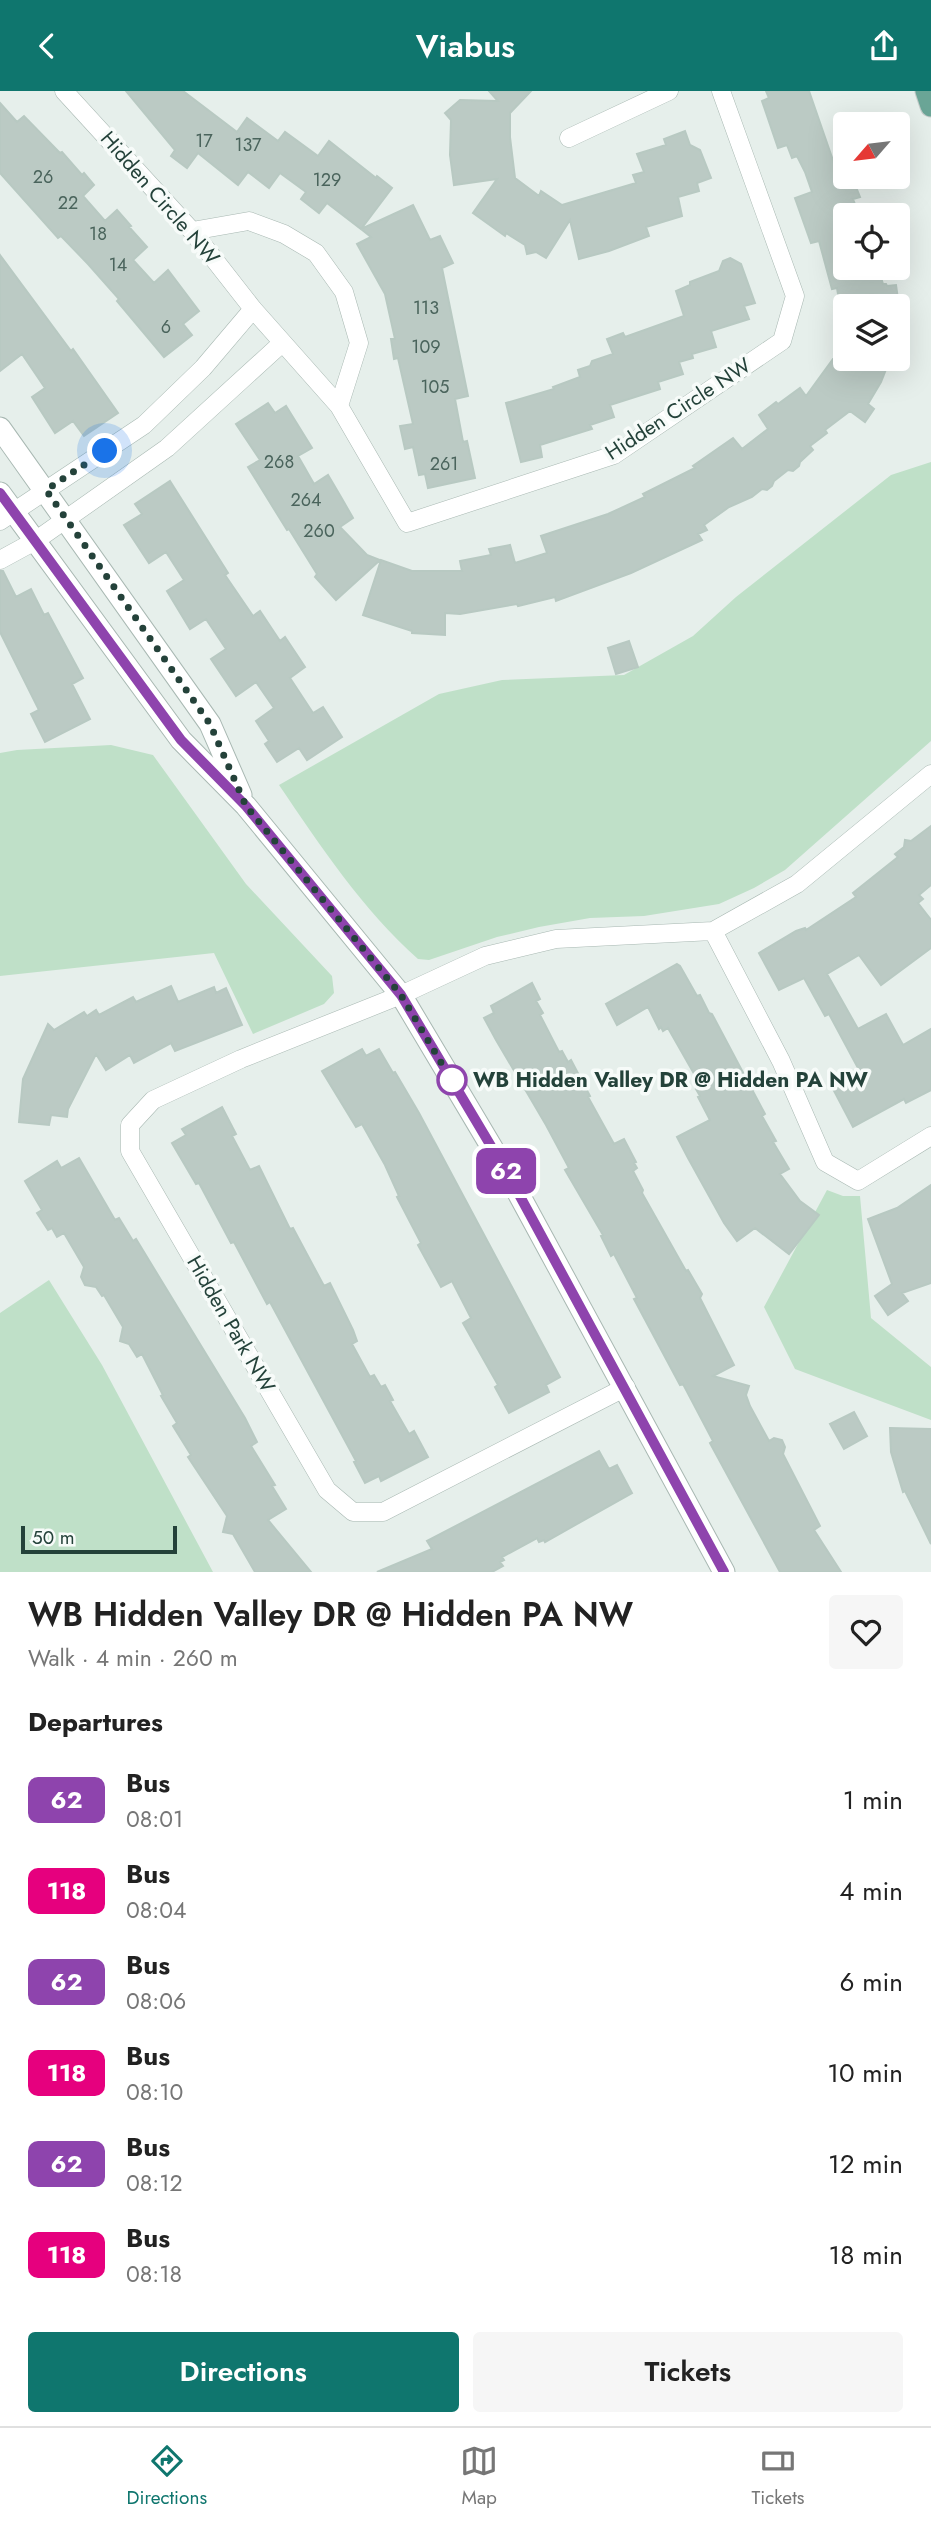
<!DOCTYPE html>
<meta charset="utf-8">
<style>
body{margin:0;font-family:Jost,sans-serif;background:#f6f6f6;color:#222;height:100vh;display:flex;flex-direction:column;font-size:26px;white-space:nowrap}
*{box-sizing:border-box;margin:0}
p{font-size:23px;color:#767676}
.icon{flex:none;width:38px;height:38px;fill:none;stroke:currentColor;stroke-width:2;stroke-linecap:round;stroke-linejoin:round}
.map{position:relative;height:1481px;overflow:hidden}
.panel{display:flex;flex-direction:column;background:#fff;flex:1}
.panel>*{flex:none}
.badge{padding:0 14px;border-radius:10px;font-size:24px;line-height:46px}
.needle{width:46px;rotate:242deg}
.tools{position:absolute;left:833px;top:21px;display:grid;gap:14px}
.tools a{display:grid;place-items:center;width:77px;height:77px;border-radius:7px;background:#fff;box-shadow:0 7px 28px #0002;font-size:35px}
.scale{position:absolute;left:21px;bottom:18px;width:156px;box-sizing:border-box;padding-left:7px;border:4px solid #24423a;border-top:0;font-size:19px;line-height:24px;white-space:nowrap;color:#24423a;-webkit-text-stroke:5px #f7fbf9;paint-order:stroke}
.you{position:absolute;width:35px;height:35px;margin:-18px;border:5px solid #fff;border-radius:50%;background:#1a73e8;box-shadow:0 0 0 10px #1a73e833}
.map>.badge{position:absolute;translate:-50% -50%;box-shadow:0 0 0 4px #fff}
h2{padding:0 28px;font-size:26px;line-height:63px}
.round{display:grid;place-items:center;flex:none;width:74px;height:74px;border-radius:7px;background:#f6f6f6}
.head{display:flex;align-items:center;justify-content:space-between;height:119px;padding:0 28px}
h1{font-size:33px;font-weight:600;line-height:52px}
.action{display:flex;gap:14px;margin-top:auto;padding:14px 28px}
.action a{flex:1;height:80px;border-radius:7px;background:#0f766e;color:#fff;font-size:28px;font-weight:600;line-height:80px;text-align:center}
.action a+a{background:#f6f6f6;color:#222}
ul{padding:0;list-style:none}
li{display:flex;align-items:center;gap:21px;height:91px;padding:0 28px}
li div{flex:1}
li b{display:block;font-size:26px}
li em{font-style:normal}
li .badge{min-width:77px;font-weight:700;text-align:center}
header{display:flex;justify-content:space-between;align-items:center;height:91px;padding:0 28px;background:#0f766e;color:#fff;font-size:32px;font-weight:600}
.dock{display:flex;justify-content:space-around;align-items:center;height:98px;border-top:2px solid #e0e0e0;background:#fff;font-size:19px;color:#767676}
.dock a{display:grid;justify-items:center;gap:4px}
.dock .on{color:#0f766e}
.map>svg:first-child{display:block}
.green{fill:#bfe0c8}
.building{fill:#bbcac4;stroke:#b8c9c2;stroke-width:2}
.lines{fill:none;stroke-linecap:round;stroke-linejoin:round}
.minor-casing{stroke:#a8b8b2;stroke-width:19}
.tertiary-casing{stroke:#a8b8b2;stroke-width:23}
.primary-casing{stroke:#c2cac8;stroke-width:23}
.minor{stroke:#fff;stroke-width:18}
.tertiary{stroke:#fff;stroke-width:21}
.primary{stroke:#6aa596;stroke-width:21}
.line-casing{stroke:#fff;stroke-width:16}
.line{stroke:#8e44ad;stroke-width:10}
.walk{stroke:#24423a;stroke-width:7;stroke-dasharray:0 12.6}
.stop-dot{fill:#fff;stroke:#8e44ad;stroke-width:3.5}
.labels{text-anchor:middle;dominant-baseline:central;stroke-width:7;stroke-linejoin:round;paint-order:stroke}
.number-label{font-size:18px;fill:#4a645c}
.street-label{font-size:21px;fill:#24423a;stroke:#f7fbf9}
.stop-label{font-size:21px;font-weight:bold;fill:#24423a;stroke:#f7fbf9;text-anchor:start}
</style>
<header><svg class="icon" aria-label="back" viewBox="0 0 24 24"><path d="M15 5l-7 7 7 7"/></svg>Viabus<svg class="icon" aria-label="share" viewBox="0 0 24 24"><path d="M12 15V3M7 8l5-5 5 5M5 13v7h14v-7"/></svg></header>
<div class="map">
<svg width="931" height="1481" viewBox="0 0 931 1481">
<rect width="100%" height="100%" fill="#e6efeb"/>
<path class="green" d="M931,371V650L785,779L754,797L719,813L644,825L590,827L539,836L497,846L429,869L418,868C362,818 321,756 279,694L439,603L502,589L624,584L693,545L736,506L891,384Z
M111,654L153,664L246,793L332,885L334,902L324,913L253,943L214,862L0,885V662L17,659Z
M827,1099L843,1105H860L871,1227L931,1276V1329L795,1278L764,1216Z
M49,1189L102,1274L213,1481H0V1222Z"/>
<path class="building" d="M126,0H183L237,41L247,27L278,50L285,41L318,65L329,50L376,87L377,85L392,97L361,138L327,112L319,122L301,108L306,101L280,82L269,97L248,81L238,94L198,62L187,77L171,65L175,59Z
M489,0H531L510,22V46L515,87L539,105L541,100L562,114L636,92L633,84L644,81L637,63L666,54L664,48L685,40L690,54L700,59L711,87L697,92L699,100L678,106L682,125L646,136L649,145L609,160L579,168L570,129L546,167L536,161L527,163L525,154L506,142L505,145L473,122L497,88L454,94L450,64L451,29L445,22L460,9L498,10Z
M766,0H809L836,78L845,75V86H852L860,106L853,108L859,124H845V177H878L883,193H886L887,195L896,194L899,215H840L837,197L832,198L819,150L811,152L795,107L812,101L805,81L797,65L792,67L787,54L778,57L762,10L769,7Z
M0,12L17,31L24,25L60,62L62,61L82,84L84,82L94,94L83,105L105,130L117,119L131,135L129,136L147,156L133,169L154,192L168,179L199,220L183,233L192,244L164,266L117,210L119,208L88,173L61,145L58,147L0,82Z
M413,114L430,149L440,145L453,172L442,177L468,305L455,308L463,351L467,350L475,387L428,397L425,383L419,384L413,356L405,358L400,335L413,333L398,267L394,268L391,248H395L385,203L357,153L371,146L361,138Z
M0,164L71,260L73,258L118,322L84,345L73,330L55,342L32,306L45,297L22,263L0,280Z
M730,167L741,173L755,212L744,215L749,228L711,240L716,256L692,263L693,267L679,271L683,283L658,291L660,298L610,314L614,326L590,334L592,338L540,354L542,366L521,371L506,312L554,298L553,296L580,286L578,279L590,275L592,270L613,263L607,248L623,242L625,246L684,225L676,200L690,194V191L719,180L723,170Z
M833,268H890L881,291L868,313L874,318L865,331L850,320L825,339L827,342L810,355L813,359L800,371L799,375L793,380L788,379L774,390L772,395L767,399L762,398L752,406L729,416L704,434L707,439L698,443L702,449L631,482L556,510L555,506L518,515L517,513L460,523L445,522V544L412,542V540L363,524L381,469L412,480H462L460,470L491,464L489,458L510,454L515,472L547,462L541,445L608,423L645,406L643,403L695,377L693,375L733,347L742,358L768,338L759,324L776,311L778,313L800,297L806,305Z
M268,312L275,322L286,315L312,357L298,365L314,393L328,384L341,406L353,427L340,436L367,464L380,469L336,509L315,486L317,483L289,438L287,439L248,376L260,369L236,333Z
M170,390L228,482L225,484L253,525L260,520L280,550L285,546L305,576L290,587L313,622L323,616L342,646L307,669L299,657L277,671L265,653L269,650L256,630L274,617L256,591L236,605L211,568L226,558L206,528L190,538L167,500L184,489L166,461L149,472L124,434L142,423L135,413Z
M0,480H3L16,506L31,498L44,524L48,522L83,587L72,593L90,628L45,651L31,623L39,619L0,541Z
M629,550L638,576L616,583L608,557Z
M931,735V794L919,804L923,808L918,812L931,829V857L881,894L859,864L827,883L858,938L886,923L903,954L931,938V999L906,1012L904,1008L853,1036L831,994L858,977L829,923L825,925L804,887L779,899L759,862L796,840L805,837L806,839L856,806L853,802L898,766L895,763L904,756L905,749L911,750Z
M677,873L680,875L697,905L700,904L709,922L712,923L765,1023L762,1025L776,1050L773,1051L789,1078L780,1083L800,1110L819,1124L789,1163L755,1137L737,1150L724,1132L688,1067L677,1046L710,1029L698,1006L700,1005L696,998L701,995L668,937L663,940L661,936L659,938L648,916L617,934L606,913Z
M532,892L540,908L536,910L543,922L540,924L559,961L562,960L568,971L571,969L590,1005L588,1006L614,1053L624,1048L636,1071L634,1072L637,1077L633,1080L643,1099L642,1102L686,1180L688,1179L702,1203L700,1207L734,1274L713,1285L749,1295L746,1304L750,1315L769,1350L774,1347L782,1349L785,1356L783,1363L820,1435L814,1439L841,1481H780L710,1352L713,1350L683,1293L680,1294L634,1208L637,1207L614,1163L611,1165L601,1145L603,1144L565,1079L569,1077L546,1034L496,949L484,927L494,922L491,915Z
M171,895L178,911L214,896L216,902L226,897L242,934L175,960L171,952L134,972L130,964L106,979L96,963L68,1018L67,1026L51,1024L49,1034L19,1031L23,988L48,933L54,939L84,921L87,925L96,919L99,924L133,906L136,911Z
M362,958L366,965L379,958L393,982L395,981L419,1022L560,1286L546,1294L549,1301L509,1322L495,1296L498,1294L463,1232L471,1227L452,1190L441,1196L418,1154L421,1152L397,1106L399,1105L385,1074L362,1033L356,1036L322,980Z
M222,1016L236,1043L232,1045L250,1079L259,1075L289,1136L290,1138L293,1137L324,1195L330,1192L353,1239L357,1250L352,1253L370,1286L374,1284L381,1296L385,1294L393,1309L390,1310L409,1343L414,1340L428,1366L381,1390L379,1385L365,1392L354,1371L356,1370L270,1211L267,1213L234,1151L231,1152L199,1092L196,1093L172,1052L186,1044L182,1038Z
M79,1067L115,1129L119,1127L133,1150L136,1148L245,1327L257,1351L251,1355L275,1394L272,1395L286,1418L268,1429L311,1481H255L233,1443L223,1441L227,1425L188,1366L191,1364L173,1335L177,1332L161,1305L163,1304L142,1263L137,1266L129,1253L120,1250L123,1236L104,1204L102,1205L96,1196L85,1194L81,1186L84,1176L64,1142L57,1146L52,1137L48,1139L37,1122L42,1119L25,1090L57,1070L61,1077Z
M931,1094V1192L902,1202L908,1210L888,1224L875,1205L892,1193L868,1128L897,1117Z
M854,1321L867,1345L844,1358L830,1333Z
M890,1337L931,1338V1453L905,1400L903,1401L891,1361Z
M599,1360L609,1378L617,1374L632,1402L545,1451L544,1449L539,1451L537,1447L502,1466L504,1469L500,1471L503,1475L492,1481H377L432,1458L427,1450Z"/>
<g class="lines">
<g class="minor-casing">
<path id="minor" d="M64,0L192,140L253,218L339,315L407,432L614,364L782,250L795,205L721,0
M569,47L669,0
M192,140L249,130L284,143L316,162L344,201L359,252L339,315
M0,430L144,334L203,277L253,218
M0,469L35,450L167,357L282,252
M713,840L781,970L825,1071L858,1090L931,1045
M626,1296L383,1421H353L327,1399L130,1060V1034L153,1009L241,968L401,904L485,865L556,848L713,840L797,793L931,683"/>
</g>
<g class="tertiary-casing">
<path id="tertiary" d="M0,337L210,633L241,704
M0,402L181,649L246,715L401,904L510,1087L724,1481"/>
</g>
<g class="primary-casing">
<path id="primary" d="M926,0L931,15"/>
</g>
<use href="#minor" class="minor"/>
<use href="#tertiary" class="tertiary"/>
<use href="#primary" class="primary"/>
</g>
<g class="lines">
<g class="line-casing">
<path id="line" d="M0,402L181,649L246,715L401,904L510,1087L724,1481"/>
</g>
<use href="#line" class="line"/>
<path class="walk" d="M105,360L46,399L210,633L246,715L401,904L455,995L452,989"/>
</g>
<circle class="stop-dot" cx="452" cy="989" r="14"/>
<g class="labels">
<g class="number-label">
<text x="204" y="50">17</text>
<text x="248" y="54">137</text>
<text x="43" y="86">26</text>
<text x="327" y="89">129</text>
<text x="68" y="112">22</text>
<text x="98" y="143">18</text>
<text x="118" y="174">14</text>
<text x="426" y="217">113</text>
<text x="166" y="236">6</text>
<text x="426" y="256">109</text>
<text x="435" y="296">105</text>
<text x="279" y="371">268</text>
<text x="444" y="373">261</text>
<text x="306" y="409">264</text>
<text x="319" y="440">260</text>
</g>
<g class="street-label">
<text transform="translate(160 107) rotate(49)">Hidden Circle NW</text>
<text transform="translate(678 318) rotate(-33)">Hidden Circle NW</text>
<text transform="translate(231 1233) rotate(60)">Hidden Park NW</text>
</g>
<g class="stop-label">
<text x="473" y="989">WB Hidden Valley DR @ Hidden PA NW</text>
</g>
</g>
</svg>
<div class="tools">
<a><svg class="needle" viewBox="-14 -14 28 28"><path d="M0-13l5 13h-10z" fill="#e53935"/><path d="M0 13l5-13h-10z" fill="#767676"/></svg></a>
<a><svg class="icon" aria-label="locate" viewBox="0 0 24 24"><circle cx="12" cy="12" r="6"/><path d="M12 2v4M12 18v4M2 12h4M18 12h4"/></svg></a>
<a><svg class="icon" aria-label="layers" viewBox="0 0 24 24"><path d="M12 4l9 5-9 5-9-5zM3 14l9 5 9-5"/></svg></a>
</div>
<div class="scale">50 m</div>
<div class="you" style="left:105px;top:360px"></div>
<b class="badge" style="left:506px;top:1080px;background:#8e44ad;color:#fff">62</b>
</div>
<section class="panel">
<div class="head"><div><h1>WB Hidden Valley DR @ Hidden PA NW</h1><p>Walk · 4 min · 260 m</p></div><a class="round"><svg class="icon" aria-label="heart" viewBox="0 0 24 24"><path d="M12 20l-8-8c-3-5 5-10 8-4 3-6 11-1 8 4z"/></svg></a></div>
<h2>Departures</h2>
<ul>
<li><span class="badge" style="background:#8e44ad;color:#fff">62</span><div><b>Bus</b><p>08:01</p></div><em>1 min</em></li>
<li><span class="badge" style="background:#e6007e;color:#fff">118</span><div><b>Bus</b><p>08:04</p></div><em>4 min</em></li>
<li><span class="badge" style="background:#8e44ad;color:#fff">62</span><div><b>Bus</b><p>08:06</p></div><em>6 min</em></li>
<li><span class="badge" style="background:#e6007e;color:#fff">118</span><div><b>Bus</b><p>08:10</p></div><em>10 min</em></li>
<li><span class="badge" style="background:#8e44ad;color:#fff">62</span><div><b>Bus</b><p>08:12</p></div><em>12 min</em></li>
<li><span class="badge" style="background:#e6007e;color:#fff">118</span><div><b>Bus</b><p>08:18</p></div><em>18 min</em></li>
</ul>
<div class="action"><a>Directions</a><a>Tickets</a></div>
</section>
<nav class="dock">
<a class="on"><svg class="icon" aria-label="directions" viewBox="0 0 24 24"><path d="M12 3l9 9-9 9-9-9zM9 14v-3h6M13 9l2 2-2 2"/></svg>Directions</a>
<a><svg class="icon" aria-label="map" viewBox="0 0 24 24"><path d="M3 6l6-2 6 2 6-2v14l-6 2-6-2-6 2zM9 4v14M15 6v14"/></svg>Map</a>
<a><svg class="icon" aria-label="tickets" viewBox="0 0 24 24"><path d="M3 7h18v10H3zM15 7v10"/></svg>Tickets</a>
</nav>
